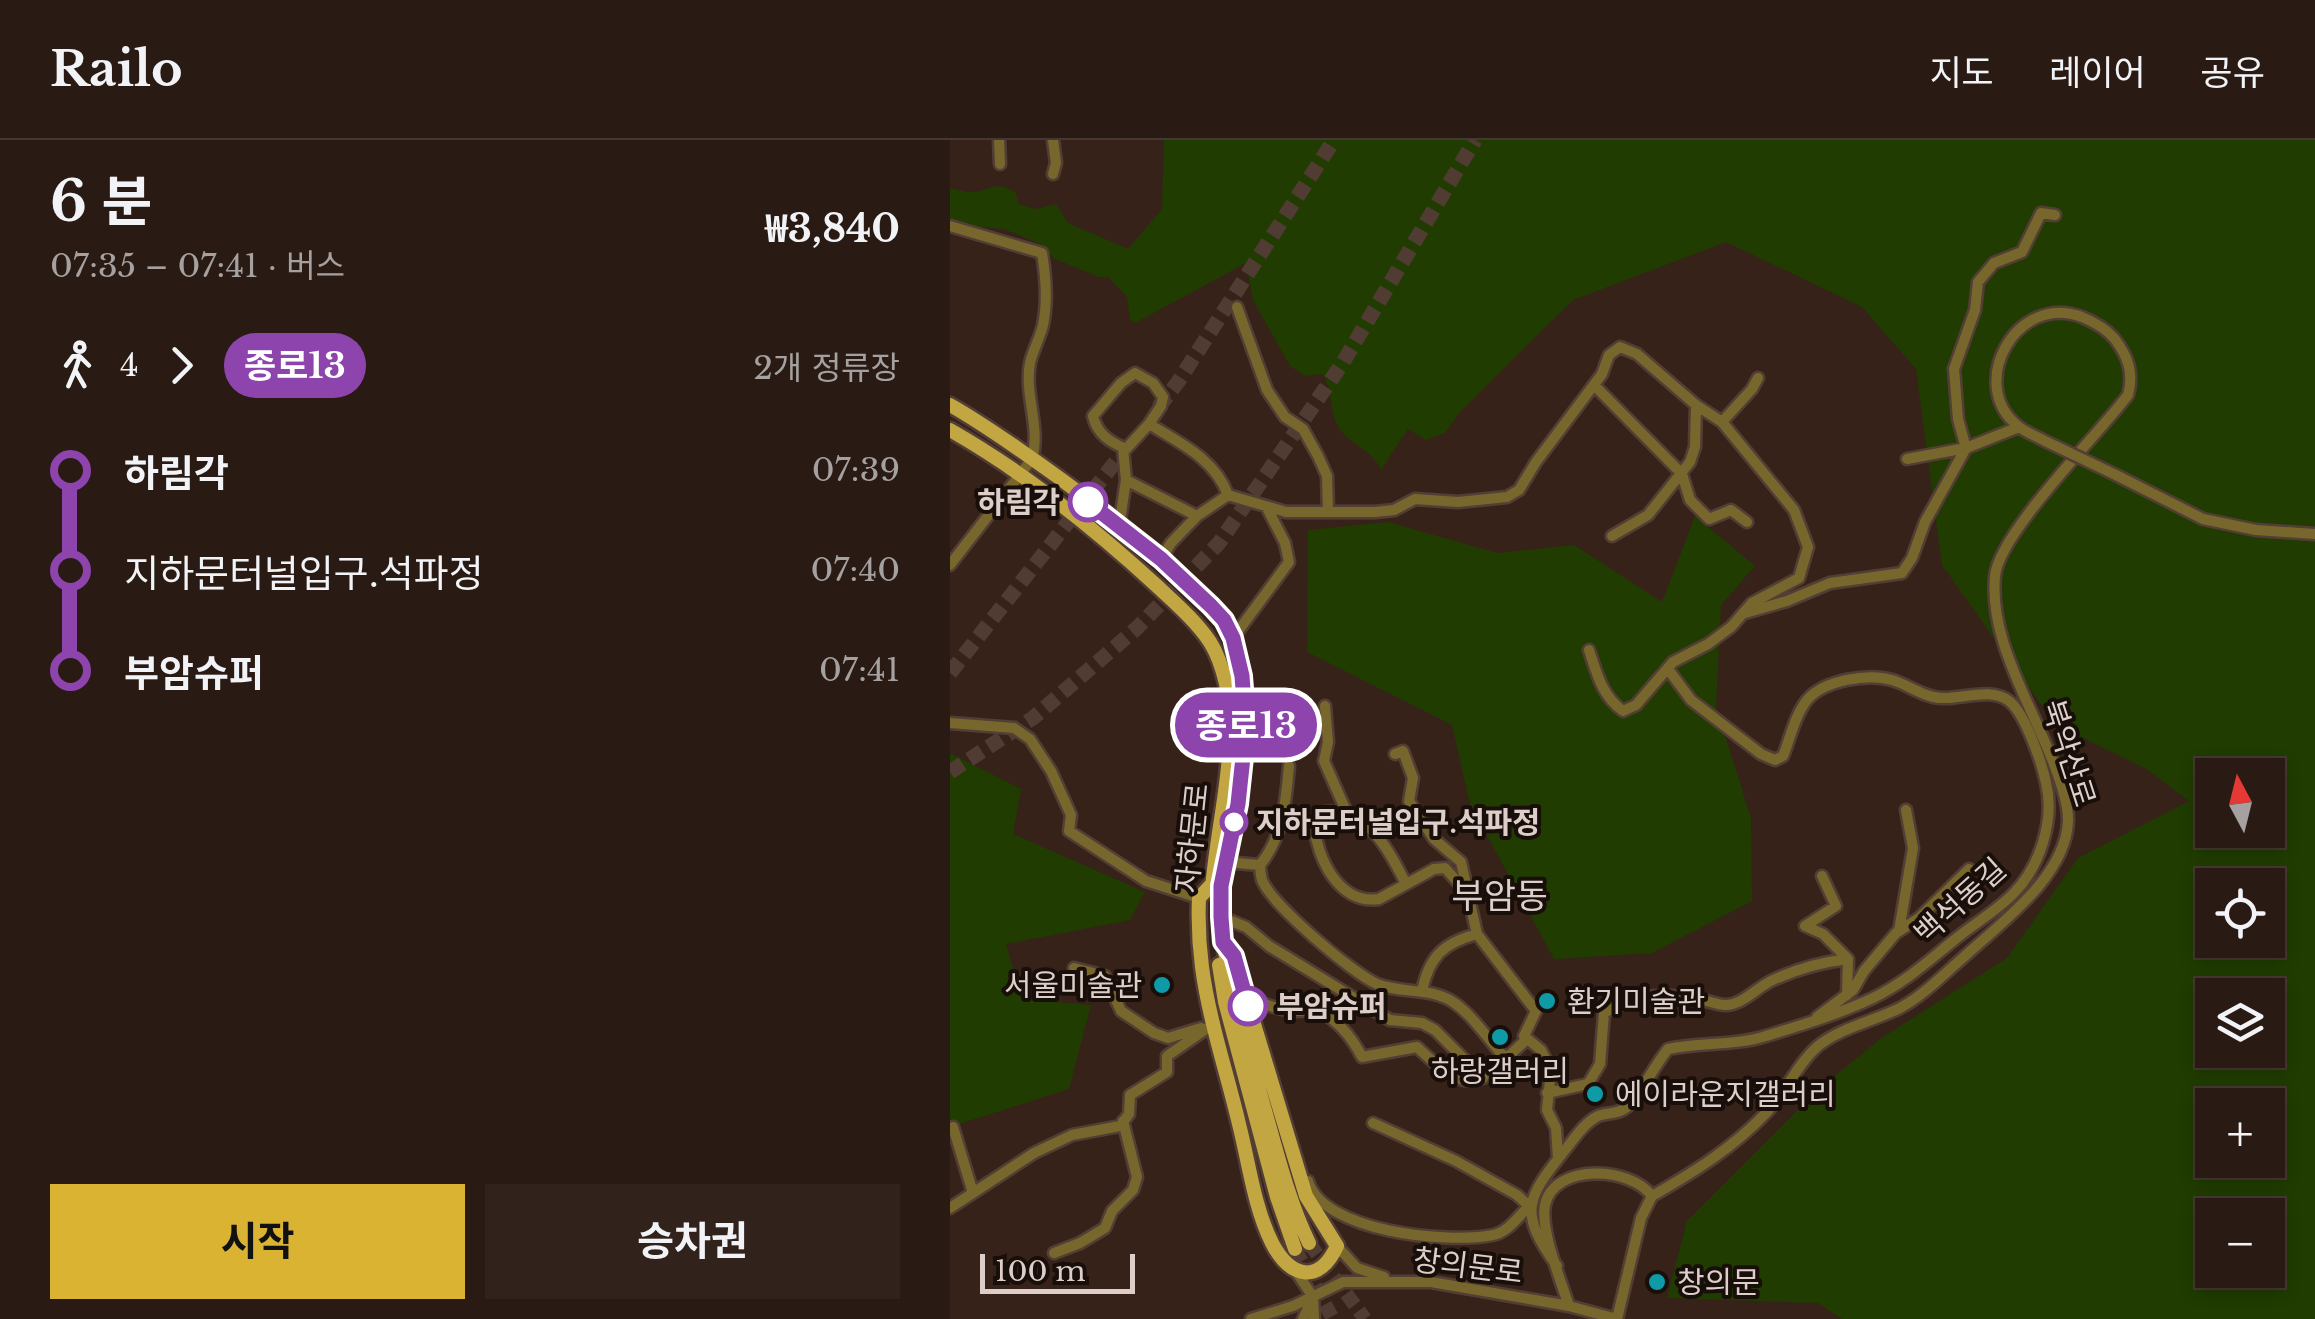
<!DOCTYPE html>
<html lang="ko">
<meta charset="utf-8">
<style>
body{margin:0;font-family:"Libre Baskerville","Noto Sans KR",serif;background:#31231c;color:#f1f3f6;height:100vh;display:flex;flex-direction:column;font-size:38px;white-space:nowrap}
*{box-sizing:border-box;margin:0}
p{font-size:32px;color:#a5a1a0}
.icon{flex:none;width:55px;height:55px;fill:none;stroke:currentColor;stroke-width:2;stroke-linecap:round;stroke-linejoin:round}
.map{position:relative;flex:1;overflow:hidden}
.details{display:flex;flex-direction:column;background:#291a13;width:950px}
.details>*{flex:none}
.badge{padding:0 20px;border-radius:32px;font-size:35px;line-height:65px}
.needle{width:65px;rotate:353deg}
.buttons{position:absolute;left:1245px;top:618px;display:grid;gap:20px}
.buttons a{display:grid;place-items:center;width:90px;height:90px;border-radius:0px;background:#291a13;box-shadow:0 5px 15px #0003,0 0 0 2px #453833;font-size:50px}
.scale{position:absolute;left:30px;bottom:25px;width:155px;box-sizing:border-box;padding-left:10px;border:5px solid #ddcec9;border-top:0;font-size:28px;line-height:35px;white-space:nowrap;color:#ddcec9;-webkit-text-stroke:8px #180e0a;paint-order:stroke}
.map>.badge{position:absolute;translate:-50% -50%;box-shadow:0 0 0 5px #fff}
.legs{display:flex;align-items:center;gap:15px;height:110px;padding:0 50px;font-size:32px}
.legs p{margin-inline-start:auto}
.headline{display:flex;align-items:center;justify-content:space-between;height:170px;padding:0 50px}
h1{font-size:55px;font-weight:700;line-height:75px}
.action{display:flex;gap:20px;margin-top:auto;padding:20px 50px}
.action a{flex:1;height:115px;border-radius:0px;background:#dab333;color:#111;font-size:40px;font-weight:700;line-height:115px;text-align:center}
.action a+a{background:#31231c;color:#f1f3f6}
ul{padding:0 50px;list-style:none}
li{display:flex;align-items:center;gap:35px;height:100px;font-size:38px}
li i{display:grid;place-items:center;width:15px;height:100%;margin:0 12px;background:currentColor}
li i::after{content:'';width:25px;height:25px;margin:-12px;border:8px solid;border-radius:50%;background:#291a13}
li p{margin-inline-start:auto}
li:first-child i{background:linear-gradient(#0000 50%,currentColor 0)}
li:last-child i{background:linear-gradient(currentColor 50%,#0000 0)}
header{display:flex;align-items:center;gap:60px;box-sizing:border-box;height:140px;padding:0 50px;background:#291a13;border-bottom:2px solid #453833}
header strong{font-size:48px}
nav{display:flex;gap:55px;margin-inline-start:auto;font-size:35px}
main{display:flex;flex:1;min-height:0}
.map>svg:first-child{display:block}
.green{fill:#203c00;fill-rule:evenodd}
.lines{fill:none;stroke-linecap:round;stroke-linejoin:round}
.major-tunnel{stroke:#503c33;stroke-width:14;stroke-dasharray:14 7;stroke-linecap:butt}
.highway-tunnel{stroke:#503c33;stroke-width:15;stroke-dasharray:15 8;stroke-linecap:butt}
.minor-casing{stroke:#523e35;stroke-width:15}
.major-casing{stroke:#523e35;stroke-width:19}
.minor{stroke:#78672c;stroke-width:10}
.major{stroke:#c2a642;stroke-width:14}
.minor-bridge-casing{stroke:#523e35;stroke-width:15;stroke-linecap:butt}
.minor-bridge{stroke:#78672c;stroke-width:10}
.line-1-casing{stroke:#fff;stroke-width:22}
.line-1{stroke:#8e44ad;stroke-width:15}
.stop-1-dot{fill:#fff;stroke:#8e44ad;stroke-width:5}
.culture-dot{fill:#0f9aa8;stroke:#180e0a;stroke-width:4}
.labels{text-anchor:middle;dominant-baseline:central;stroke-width:8;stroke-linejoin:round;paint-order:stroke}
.stop-label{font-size:30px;font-weight:bold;fill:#ddcec9;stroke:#180e0a;text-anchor:start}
.street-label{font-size:30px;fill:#ddcec9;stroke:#180e0a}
.poi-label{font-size:30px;fill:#ddcec9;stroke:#180e0a;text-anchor:start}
.quarter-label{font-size:35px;fill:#ddcec9;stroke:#180e0a}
</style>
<header>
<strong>Railo</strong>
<nav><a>지도</a><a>레이어</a><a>공유</a></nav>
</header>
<main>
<section class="details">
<div class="headline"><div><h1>6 분</h1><p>07:35 – 07:41 · 버스</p></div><b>₩3,840</b></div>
<div class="legs"><svg class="icon" aria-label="walk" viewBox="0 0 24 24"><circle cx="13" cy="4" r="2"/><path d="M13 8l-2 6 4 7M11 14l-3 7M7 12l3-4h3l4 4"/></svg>4<svg class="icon" aria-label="forward" viewBox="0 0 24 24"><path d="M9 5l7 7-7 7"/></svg><b class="badge" style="background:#8e44ad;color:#fff">종로13</b><p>2개 정류장</p></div>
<ul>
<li><i style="color:#8e44ad"></i><b>하림각</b><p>07:39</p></li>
<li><i style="color:#8e44ad"></i><span>지하문터널입구.석파정</span><p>07:40</p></li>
<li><i style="color:#8e44ad"></i><b>부암슈퍼</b><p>07:41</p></li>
</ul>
<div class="action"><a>시작</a><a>승차권</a></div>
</section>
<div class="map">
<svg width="1365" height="1179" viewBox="0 0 1365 1179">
<rect width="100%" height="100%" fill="#372219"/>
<path class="green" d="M214,0H1365V1179H892L868,1163L717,1158L737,1081L870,948L930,899L1057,818L1128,718L1239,661L1198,630L1105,584L992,425L966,229L912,167L776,102L623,160L510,272L495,293L476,300L458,289L431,330C423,311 405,307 392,292C377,273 385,251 372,234L355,236L340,226L303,160L296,123L185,183L180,179L177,157L158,137H149L103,118L95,106L54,89L0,84V48C7,50 18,53 25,52C45,49 43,41 65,52L69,64L85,69L106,64L118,83L178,109L212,69ZM1262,635H1318V690H1262ZM1262,745H1318V800H1262ZM1262,855H1318V910H1262ZM1262,965H1318V1020H1262ZM1262,1075H1318V1130H1262Z
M745,376L805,426L771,465L766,567L801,678L802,761L702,813L604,819L520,664L502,585L357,512L358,390L438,382L547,413L624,405L712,462Z
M0,613L71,649L63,694L195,752L180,780L56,804L72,859L141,865L119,949L0,987Z"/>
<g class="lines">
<path class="major-tunnel" d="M359,1103L415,1179
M345,1109L383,1179"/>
<path class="highway-tunnel" d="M208,268L228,242L384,0
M0,533L181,302
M0,632L83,578L187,488L269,403L392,224L525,0"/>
<g class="minor-casing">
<path id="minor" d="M49,0L50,24
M103,34L106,23L103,0
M0,86L92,113C96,137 98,161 93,185C90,198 83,210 80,223C74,255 91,287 82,319L0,425
M287,167L317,250L335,277L353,289L368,316L377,336L378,371
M644,245L732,334L740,360L759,379L781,370L797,382
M772,282L802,249L808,238
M199,284L176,309C160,302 147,294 143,276L171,243L185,233L203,243L213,257L211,266L199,284C230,303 265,319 278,355L336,372H425L444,370L465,359L508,362L557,357L569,350L586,322L652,234L659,215L670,207L687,214L746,265L772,282L844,370L858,407L849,438L802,463L781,487L758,504L723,522L686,565L673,571C652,556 647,534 639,510
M173,308L176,340L247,376L278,355
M957,319L1016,308L1069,287
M1166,335L1253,379L1306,390L1365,394
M169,387L176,340
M662,396L698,375L740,322L745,307L746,265
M211,419L221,403L247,376
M795,473L837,461L880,443L952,433L962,418L975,382L1016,308L1008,279L1004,229L1025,170L1028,142L1044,123L1072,112L1091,73L1105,75
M283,498L339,422L335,403L316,366
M375,566L378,602L374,621L397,673
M0,583L64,588L80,599L101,631L121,675L119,691L196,741L249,758
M445,614L453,611L463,638L459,661L484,699L511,722L527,794L586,871L574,896L591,910L601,930L597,970L606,988L608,1018
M275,722L310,725C333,697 336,661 339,626
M310,725C310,728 311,736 312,740C322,765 402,833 427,844C452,854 480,847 503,862C523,875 539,901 556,919
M872,736L886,766L855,786L873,794L898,819L897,855
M456,744C439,710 418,669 376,672L364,685C367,718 389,765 429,759L484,729L495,728L514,749
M271,777L296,787L319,806L440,880L472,883L485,890L533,938
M949,791L963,708L956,670
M124,828L155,836L171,871L204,893L218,898L251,888
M472,851C479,817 493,803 527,794
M295,854C313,866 345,876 365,868C388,881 400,894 412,917L467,907C521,958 525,947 576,900
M867,877L903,850L914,831L946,793L969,778L1019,729
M597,953L638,944L650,924L654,873C689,853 713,853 752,860C759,861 768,865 775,865C793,865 807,847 823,840C847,829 872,822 898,819
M3,987L23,1053
M358,1041C373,1092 497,1104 543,1095C558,1092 568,1077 579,1066L567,1055L506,1021L423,983
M702,1056C744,1032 783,1008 817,972C836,952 847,924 868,906C890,888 924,881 950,868C974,855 994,834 1015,816C1051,783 1116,736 1118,681C1119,650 1089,589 1076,560C1059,522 1041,479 1045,436C1049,393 1148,295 1178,255C1184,233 1178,216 1164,198C1155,188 1144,182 1132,177C1066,152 1016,245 1068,286C1075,292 1086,296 1095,301
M0,1068L84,1013L122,995L170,986L179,974L180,955L217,932V916L265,883
M387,1106L407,1128L434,1137
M104,1113L130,1103L155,1088L162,1071L183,1050L187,1037L173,981
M607,1126C568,1072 576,1059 615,1010C624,999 634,983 648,976C657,972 668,975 677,967C693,951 704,926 718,909C751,902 784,906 816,896C852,885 889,874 923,858C954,843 976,823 1003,801C1022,785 1045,772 1063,754C1090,727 1105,680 1096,643C1092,623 1075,573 1059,561C1042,547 1012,559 992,558C975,558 959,545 942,540C918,533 874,540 857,560C845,575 840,599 833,616L825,620L811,614L741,560L718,529
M345,1130L363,1157L364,1179
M619,1166C611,1141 590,1090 595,1065C604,1023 680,1026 702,1056
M301,1179L343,1166L393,1142H481L619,1166L667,1179
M353,1179L363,1157
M667,1179L691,1078L702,1056"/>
</g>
<g class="major-casing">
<path id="major" d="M0,265C59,298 262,442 283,499C302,551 298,611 288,664C283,694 272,722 271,753C269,822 294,893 312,960C326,1008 337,1057 359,1103
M0,290C74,332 145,389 207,446C225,463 246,481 260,502C267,513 273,531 276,544C289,612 267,682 262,749
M262,744L249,758C248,781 249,804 252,827C259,880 277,933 289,984C299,1023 304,1067 322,1103C340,1138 369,1145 387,1106L356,1056L291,841
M269,825L275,862L327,1057L345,1109"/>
</g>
<use href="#minor" class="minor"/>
<use href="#major" class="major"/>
<g class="minor-bridge-casing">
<path id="minor-bridge" d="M1095,301L1166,335"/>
</g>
<use href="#minor-bridge" class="minor-bridge"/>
</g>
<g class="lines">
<g class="line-1-casing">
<path id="line-1" d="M138,362L211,419L261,466L274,480L283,498L292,536L296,589L288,664L271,746V777L273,802L284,816L298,866"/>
</g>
<use href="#line-1" class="line-1"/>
</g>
<g class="stop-1-dot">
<circle cx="138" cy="362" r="18"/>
<circle cx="284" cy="682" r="12"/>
<circle cx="298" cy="866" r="18"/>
</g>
<g class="culture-dot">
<circle cx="212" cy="845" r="10"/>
<circle cx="597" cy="861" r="10"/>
<circle cx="550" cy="897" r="10"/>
<circle cx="645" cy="954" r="10"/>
<circle cx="707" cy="1142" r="10"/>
</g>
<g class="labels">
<g class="stop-label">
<text x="110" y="362" text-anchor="end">하림각</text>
<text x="306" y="682">지하문터널입구.석파정</text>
<text x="326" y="866">부암슈퍼</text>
</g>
<g class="street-label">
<text transform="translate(1119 613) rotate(72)">북악산로</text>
<text transform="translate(242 698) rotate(-84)">자하문로</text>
<text transform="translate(1010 761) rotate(-42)">백석동길</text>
<text transform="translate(518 1126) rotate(7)">창의문로</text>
</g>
<g class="poi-label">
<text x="192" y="845" text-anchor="end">서울미술관</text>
<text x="617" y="861">환기미술관</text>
<text x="550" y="931" text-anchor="middle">하랑갤러리</text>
<text x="665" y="954">에이라운지갤러리</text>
<text x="727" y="1142">창의문</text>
</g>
<g class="quarter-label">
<text x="550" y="755">부암동</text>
</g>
</g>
</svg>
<div class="buttons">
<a><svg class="needle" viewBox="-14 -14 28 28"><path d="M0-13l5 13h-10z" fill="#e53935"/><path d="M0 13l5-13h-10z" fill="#a5a1a0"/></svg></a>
<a><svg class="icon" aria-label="locate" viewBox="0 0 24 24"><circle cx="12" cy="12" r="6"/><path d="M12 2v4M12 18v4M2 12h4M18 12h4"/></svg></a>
<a><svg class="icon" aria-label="layers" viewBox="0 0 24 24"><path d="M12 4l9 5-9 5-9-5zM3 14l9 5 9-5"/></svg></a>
<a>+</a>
<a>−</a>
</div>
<div class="scale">100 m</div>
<b class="badge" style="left:296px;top:585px;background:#8e44ad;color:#fff">종로13</b>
</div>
</main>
